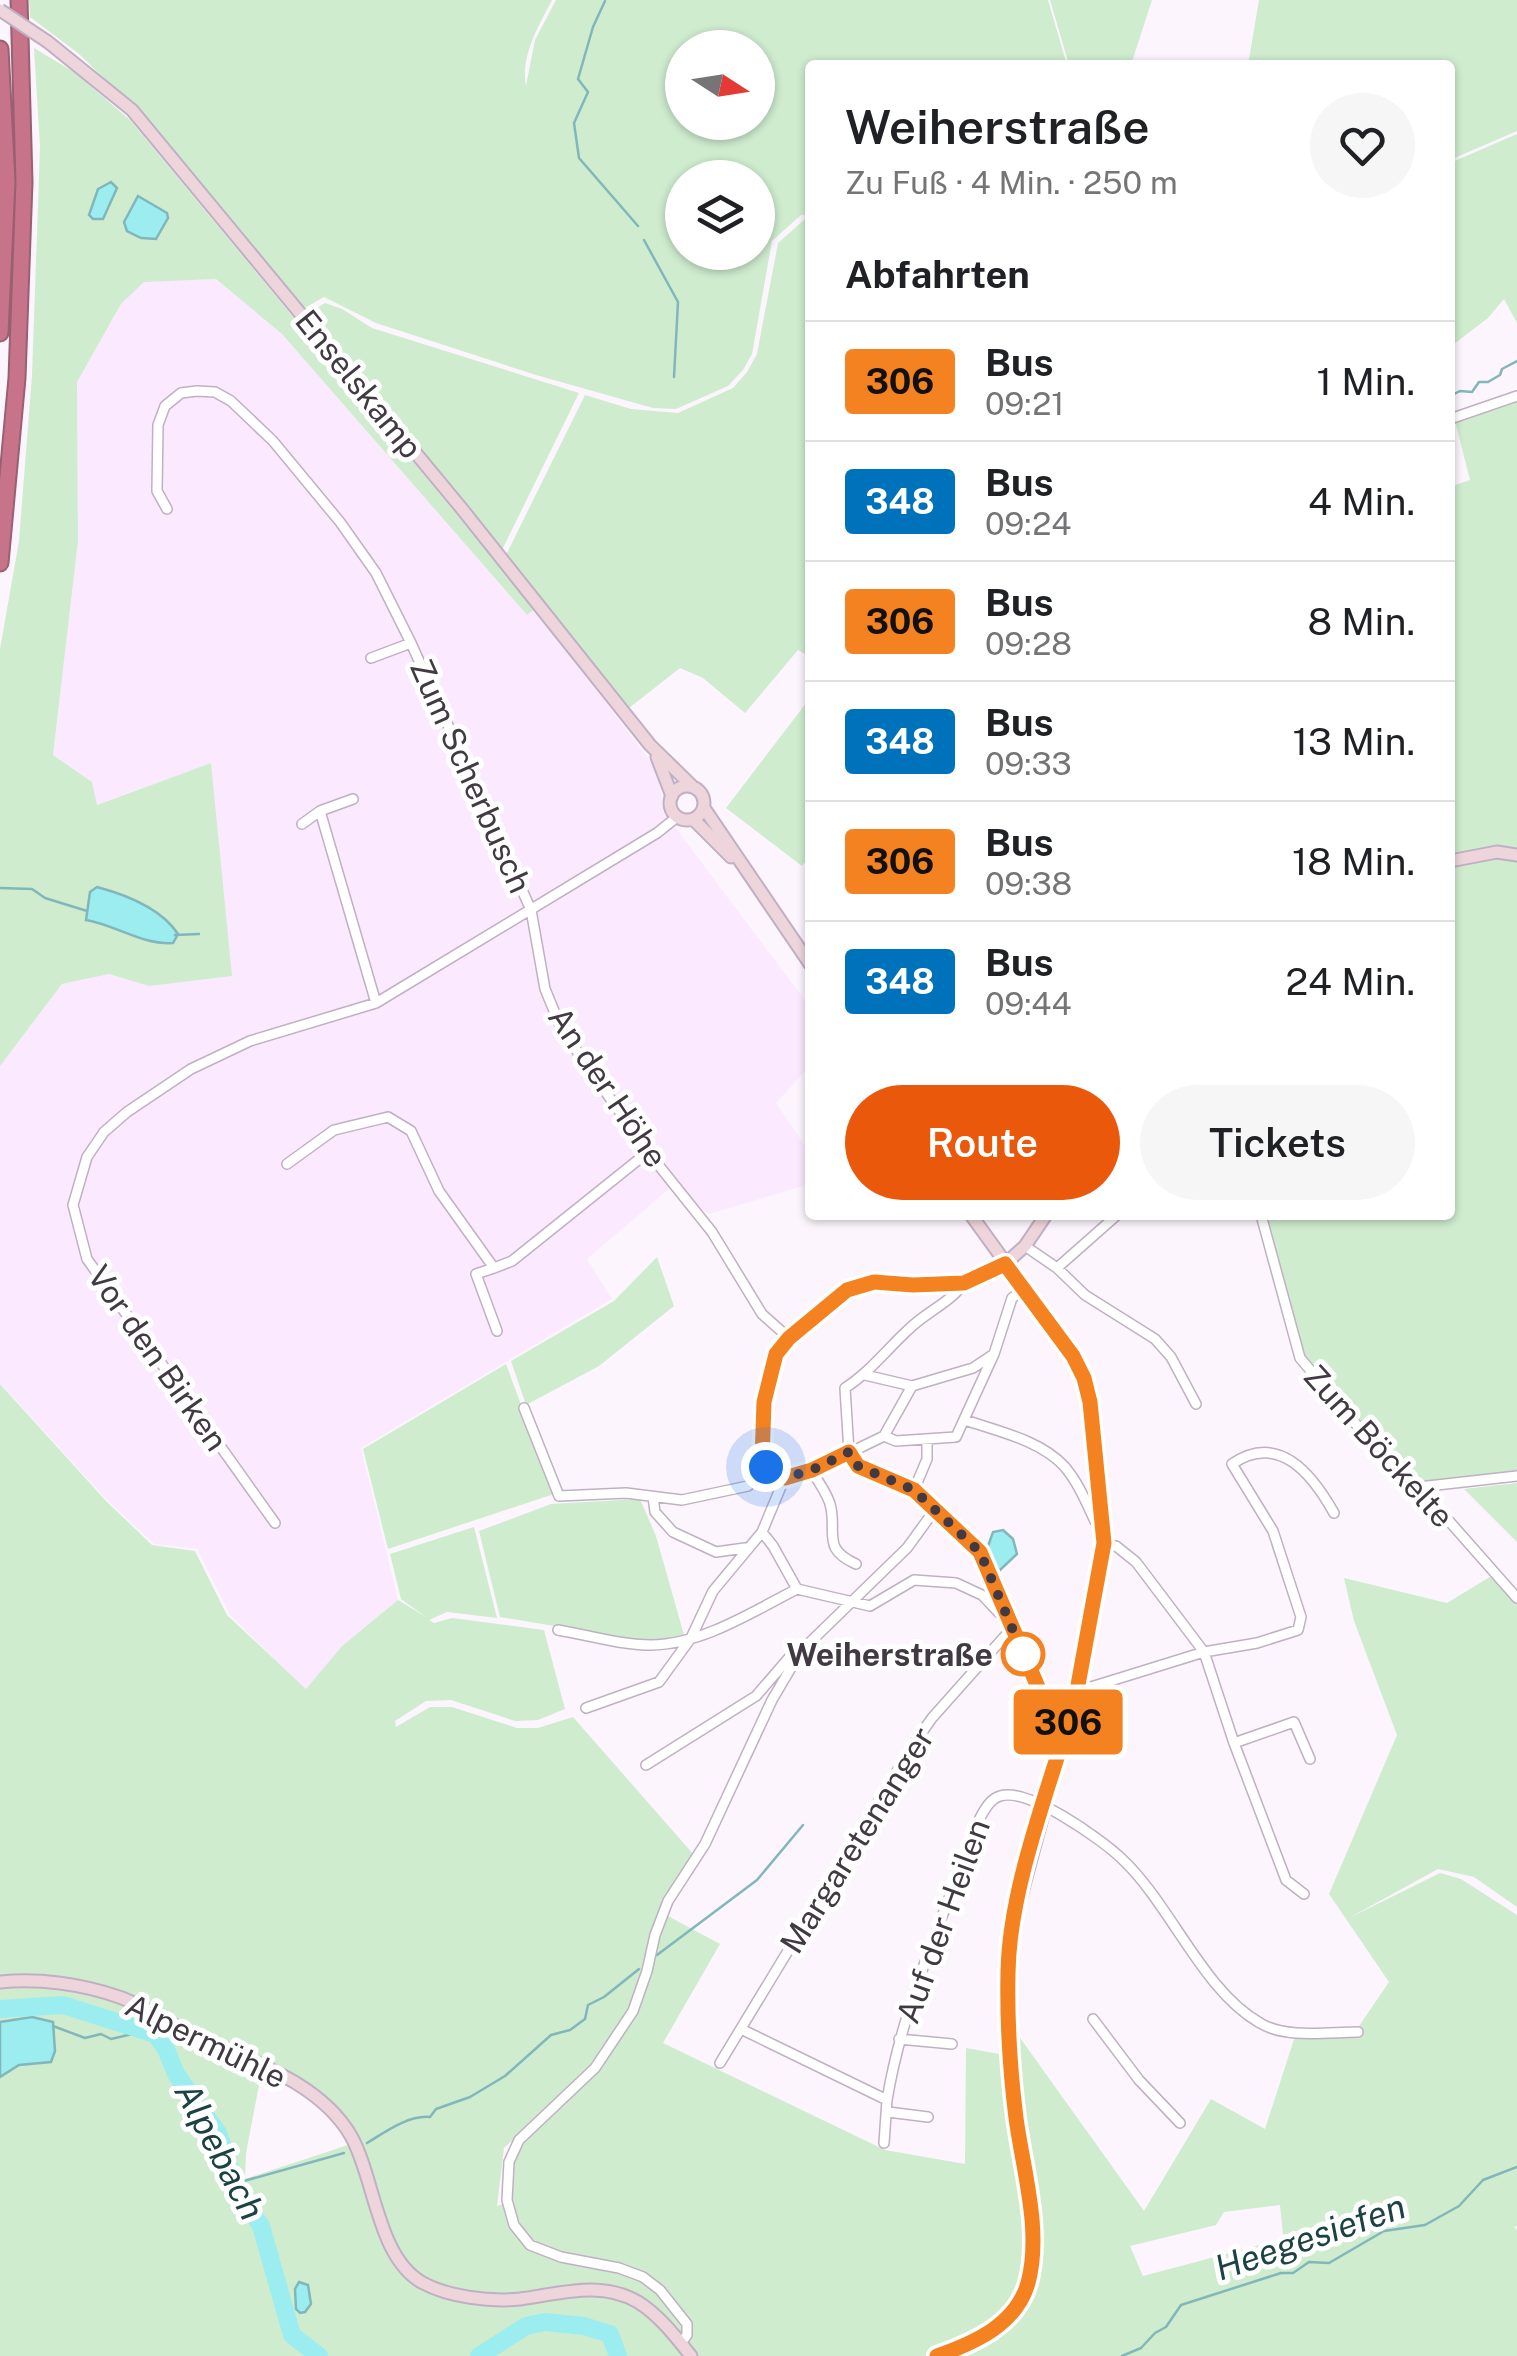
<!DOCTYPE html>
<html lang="de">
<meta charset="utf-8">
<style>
body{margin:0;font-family:"Public Sans",sans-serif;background:#f6f6f6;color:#202124;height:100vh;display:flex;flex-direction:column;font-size:38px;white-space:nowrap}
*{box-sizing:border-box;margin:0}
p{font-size:32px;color:#757577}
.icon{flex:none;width:55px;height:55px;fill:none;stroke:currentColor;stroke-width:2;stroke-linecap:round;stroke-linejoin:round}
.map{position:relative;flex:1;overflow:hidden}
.details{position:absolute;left:805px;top:60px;width:650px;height:1160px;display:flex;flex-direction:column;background:#fff;border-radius:10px;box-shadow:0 2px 8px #0004}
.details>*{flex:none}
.badge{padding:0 20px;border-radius:8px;font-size:35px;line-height:65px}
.needle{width:65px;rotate:102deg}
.fabs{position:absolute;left:665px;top:30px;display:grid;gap:20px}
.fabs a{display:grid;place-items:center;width:110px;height:110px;border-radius:50%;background:#fff;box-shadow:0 2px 8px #0004;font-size:50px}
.you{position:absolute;width:50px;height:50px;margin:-25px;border:8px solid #fff;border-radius:50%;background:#1a73e8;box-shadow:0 0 0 15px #1a73e833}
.map>.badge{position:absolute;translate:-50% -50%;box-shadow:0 0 0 5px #fff}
h2{padding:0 40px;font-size:38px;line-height:90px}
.round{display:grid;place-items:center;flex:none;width:105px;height:105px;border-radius:52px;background:#f6f6f6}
.head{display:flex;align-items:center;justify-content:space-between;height:170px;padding:0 40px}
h1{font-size:48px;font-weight:600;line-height:75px}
.action{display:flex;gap:20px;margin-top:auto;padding:20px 40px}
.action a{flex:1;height:115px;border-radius:60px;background:#ea580c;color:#fff;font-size:40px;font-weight:600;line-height:115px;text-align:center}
.action a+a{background:#f6f6f6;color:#202124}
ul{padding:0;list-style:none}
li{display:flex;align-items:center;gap:30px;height:120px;padding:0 40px;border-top:2px solid #e0e0e0}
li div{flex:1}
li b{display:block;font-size:38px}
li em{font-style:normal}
li .badge{min-width:110px;font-weight:700;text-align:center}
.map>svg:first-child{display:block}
.built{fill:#fbeaff}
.green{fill:#cfeccf;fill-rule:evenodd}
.water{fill:#9cedef;stroke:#81b7bb;stroke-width:2.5}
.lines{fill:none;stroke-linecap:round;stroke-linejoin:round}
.stream{stroke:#81b7bb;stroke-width:2.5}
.river{stroke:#9cedef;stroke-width:18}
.street-casing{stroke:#c0b0c3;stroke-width:12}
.secondary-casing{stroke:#c0b0c3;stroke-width:15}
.highway-casing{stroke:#986071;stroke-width:19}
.street{stroke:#fff;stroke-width:9}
.secondary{stroke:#eed5dc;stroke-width:11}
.highway{stroke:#c7748a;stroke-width:15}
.secondary-bridge-casing{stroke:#c0b0c3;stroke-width:15;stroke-linecap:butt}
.secondary-bridge{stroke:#eed5dc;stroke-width:11}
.line-casing{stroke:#fff;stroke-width:22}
.line{stroke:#f58220;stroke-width:15}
.walk{stroke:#413a42;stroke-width:10;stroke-dasharray:0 18}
.stop-dot{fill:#fff;stroke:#f58220;stroke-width:5}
.labels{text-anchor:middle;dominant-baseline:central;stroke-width:10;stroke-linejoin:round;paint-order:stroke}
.street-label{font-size:32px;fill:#413a42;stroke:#fff}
.stop-label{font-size:32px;font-weight:bold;fill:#413a42;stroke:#fff;text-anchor:end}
.water-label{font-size:35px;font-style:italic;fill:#1c4243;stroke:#fff}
</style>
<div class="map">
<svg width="1517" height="2356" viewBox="0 0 1517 2356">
<rect width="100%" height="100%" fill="#fcf5fd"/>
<path class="built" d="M216,279L282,334L526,614L535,609L659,773L663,811L810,1007V1066L776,1103L810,1153V1184L709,1214L670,1188L587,1259L612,1299L361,1448L398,1600L342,1646L306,1690L230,1615L197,1549L154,1544L107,1500L0,1383V1066L62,984L109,974L149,986L211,763L96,805L92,782L53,755L78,541L77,382L121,304L144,281Z"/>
<path class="green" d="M29,0H552C539,25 520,57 526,86L535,40L556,0H1048L1067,65H810V215H801L772,241L752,354L743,370L728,386L676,409L653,408L536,375L376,323L324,297L303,309L134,107L79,54L30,17ZM682,48H758V122H682ZM682,178H758V252H682Z
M1050,0H1152L1131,65H1069Z
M1259,0H1517V131L1450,160V65H1248Z
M34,48L74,72L130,120L535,609L527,615L282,334L216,279L144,282L121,304L77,382L78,541L53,755L92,782L97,805L211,763L232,976L149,986L109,974L62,984L0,1066V649L19,541L32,375L40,147Z
M1517,134V323L1504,299L1488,318L1450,347V163Z
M805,219H810V657L798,650L745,713L703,678L680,668L629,708L505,557L585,395L631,409L678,413L733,388L747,372L757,354L778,243Z
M325,303L342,309L372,328L579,393L502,550L308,313Z
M1517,398V850L1479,848L1450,856V487L1470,480L1455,421Z
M810,698V856L802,866L726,808Z
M1497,858L1517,861V1476L1420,1486L1368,1432L1304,1356L1267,1215H1450V865Z
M657,1257L674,1306L599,1366L526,1405L511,1361L614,1301Z
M506,1364L554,1494L388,1549L363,1449Z
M0,1384L106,1501L152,1545L195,1551L227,1615L306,1689L342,1646L398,1600L426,1617L401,1599L390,1554L474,1527L497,1618L447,1612L429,1620L434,1623L452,1618L544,1630L565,1709L538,1720L515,1721L451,1700L426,1701L395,1721L396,1727L430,1707H452L517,1728H538L573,1717L694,1855L666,1900L656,1938L666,1915L720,1944L663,2043L885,2150L965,2164L966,2048L1005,2055L1026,2225L1020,2292L1032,2291L1041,2267V2247L1023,2111L1018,2035L1144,2211L1211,2099L1265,2129L1296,2033L1357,2029L1389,1982L1329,1894L1397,1735L1354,1621L1344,1578L1447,1603L1493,1575L1517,1600V1907L1474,1877L1438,1869L1349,1918L1440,1873L1461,1879L1517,1915V2226L1514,2227L1517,2230V2356H0ZM261,2075C291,2086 338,2112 348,2145L245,2179L246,2153ZM583,2075L522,2142L513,2163L511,2201L497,2206L504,2148ZM1280,2205L1283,2235L1359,2215L1358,2219L1143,2276L1130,2246L1216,2225L1224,2212Z
M1517,1483V1542L1464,1489Z
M640,1499L656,1536L684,1635L650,1642L500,1617L479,1531L551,1504Z"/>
<path class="water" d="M111,182L117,188L103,219H93L89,215L98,189Z
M138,196L167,213L168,218L156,239L141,238L127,231L124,222Z
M97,887C127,895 161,908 178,934L173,943C142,945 116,925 86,920L90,892Z
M1003,1530L1013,1539L1017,1554L999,1571L987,1549L993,1532Z
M32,2017L53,2022L55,2051L51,2062L19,2065L0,2077V2022Z
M299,2282L308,2285L311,2304L305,2312L300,2313L296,2309L295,2289Z"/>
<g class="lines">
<path class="stream" d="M605,1L593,27L578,79L588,92L574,123L579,158L638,226
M644,240L678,302L674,377
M1450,396L1460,391L1472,392L1479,382H1488L1500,375L1502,369L1517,361
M0,888L32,889L45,898L87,911
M175,935L199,934
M657,1955L757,1880L803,1825
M53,2026L85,2038L101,2034L111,2039L145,2031
M367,2143C385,2132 408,2115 430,2117L436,2109L470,2097L505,2076L551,2035L570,2030L585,2019L588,2005L604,1997L639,1969
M234,2178L244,2181L344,2153
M1122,2356L1141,2348L1155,2333L1166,2327L1181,2305L1281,2273H1293L1309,2262L1329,2263L1384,2231L1425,2225L1459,2206L1483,2180L1517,2167"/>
<path class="river" d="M0,2009L63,2005L155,2034L166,2049L176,2074L218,2133L236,2187L261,2226L292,2335L319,2356
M479,2356L526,2326L545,2322L584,2326L610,2334L618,2356"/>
<g class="street-casing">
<path id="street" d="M1450,419L1517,396
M167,509L157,491L158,425L165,406L181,393L197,391L215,392L231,401L273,441L340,522L376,573L411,643L531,910L545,989L562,1030L648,1152L712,1232L762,1314L789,1338
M371,658L411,643
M353,799L320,811L376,1003
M302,824L320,811
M287,1164L334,1130L388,1117L411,1131L439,1191L494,1268L512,1261L648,1152
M1261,1215L1300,1358L1365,1435L1419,1487L1517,1598
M1025,1246L1057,1268L1085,1295L1155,1339L1171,1357L1196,1404
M494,1268L476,1274L497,1331
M1057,1268L1117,1215
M964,1283C950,1303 926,1312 909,1329C887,1349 870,1372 845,1388L849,1452L852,1461L865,1470L914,1490L980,1552L1047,1709L1070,1716
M994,1354L973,1368L912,1386L884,1436L812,1471L785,1477L766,1467L762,1460L764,1402L777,1354L789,1338L847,1290L874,1282L913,1285L964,1283L1005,1264
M865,1375L912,1386
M524,1408L559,1496L626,1493L682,1500L748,1486L766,1467
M965,1420C997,1431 1040,1440 1064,1466C1078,1482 1086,1502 1095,1521L1104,1524
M884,1436L896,1441L956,1437L994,1354L1012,1298L1023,1290
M812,1471C818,1482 829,1495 831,1508C836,1536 823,1549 856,1564
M1419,1487L1517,1476
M914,1490L927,1459V1441
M653,1497L655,1512L673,1532L716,1552L745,1548
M275,1523L87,1259L73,1205L87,1157L104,1132L127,1112L191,1069L250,1041L376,1003L657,833L677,817
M762,1532L773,1546L797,1589
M1104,1543L1116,1546L1136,1562L1204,1652L1234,1743L1286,1880L1304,1894
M558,1630C587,1635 621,1645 651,1645C703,1644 752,1612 797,1589L870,1606L914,1580L956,1583L982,1595L999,1613L1007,1614
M1078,1685L1091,1687L1204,1652L1257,1643L1298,1630L1301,1617L1273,1531L1232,1464C1279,1432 1312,1474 1334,1513
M586,1708L659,1682L691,1638L713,1591L762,1532L785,1477
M1234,1743L1294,1722L1310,1759
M646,1765L756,1696L794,1652L801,1651
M1093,2019L1139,2080L1180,2123
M741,2029L887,2100L884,2143
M899,2039L952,2044
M720,2063L911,1748L932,1718L1005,1636L1014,1632
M887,2100C903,2003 946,1910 980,1818C985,1809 990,1799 1000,1796C1028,1787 1101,1839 1121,1858C1170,1903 1202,1990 1260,2023C1286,2039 1328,2032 1358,2032
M888,2112L928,2117
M681,2343L687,2335V2324L660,2290L643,2277L619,2268L561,2257L530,2245L514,2225L507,2200L509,2162L519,2140L595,2068L633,2011L647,1971L655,1935L668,1901L705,1844L772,1700L801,1651L907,1548L934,1511"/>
</g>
<g class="secondary-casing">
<path id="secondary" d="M48,42L132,110L462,509L650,745L692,786
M657,757L672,796
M670 803a17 17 0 1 1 34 0a17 17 0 1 1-34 0Z
M704,808L810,964
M693,819L731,857
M1450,861L1497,852L1517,855
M1005,1264L1025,1246L1046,1215
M0,1982C39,1978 82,1984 119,1997C140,2004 160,2018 180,2028C236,2056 318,2078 351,2136C375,2178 377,2258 423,2283C449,2297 490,2302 520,2299C559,2294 601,2280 638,2302C659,2315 676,2337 691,2356
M937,2356C967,2346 1001,2332 1019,2304C1048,2258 1015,2114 1011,2055C1008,2015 1007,1974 1011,1933L1078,1685L1104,1543L1090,1402L1085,1378L1073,1356L971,1215"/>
</g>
<g class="highway-casing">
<path id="highway" d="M0,49L7,182L0,333
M0,563L17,378L24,182L19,0"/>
</g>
<use href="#street" class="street"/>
<use href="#secondary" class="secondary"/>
<use href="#highway" class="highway"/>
<g class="secondary-bridge-casing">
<path id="secondary-bridge" d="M0,10L48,42"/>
</g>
<use href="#secondary-bridge" class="secondary-bridge"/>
</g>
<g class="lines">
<g class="line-casing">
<path id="line" d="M937,2356C974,2343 1016,2325 1028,2283C1042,2231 1023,2170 1016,2118C1010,2070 1007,2021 1008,1973C1009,1891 1047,1794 1070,1716L1047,1708L980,1552L914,1490L858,1466L849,1452L812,1470L785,1478L766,1467L762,1460L764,1402L776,1354L789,1338L847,1290L874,1282L913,1285L964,1283L1005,1264L1073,1356L1084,1378L1090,1402L1104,1543L1078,1685"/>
</g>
<use href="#line" class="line"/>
<path class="walk" d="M766,1467L785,1478L812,1470L849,1452L858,1466L914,1490L980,1552L1023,1654"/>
</g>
<circle class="stop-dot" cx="1023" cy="1654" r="20"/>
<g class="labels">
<g class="street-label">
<text transform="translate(359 384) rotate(51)">Enselskamp</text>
<text transform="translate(471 776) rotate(66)">Zum Scherbusch</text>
<text transform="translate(608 1087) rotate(56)">An der Höhe</text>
<text transform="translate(158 1358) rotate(55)">Vor den Birken</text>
<text transform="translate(1379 1446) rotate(48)">Zum Böckelte</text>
<text transform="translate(857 1840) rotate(-58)">Margaretenanger</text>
<text transform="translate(943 1921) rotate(-70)">Auf der Heilen</text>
<text transform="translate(206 2041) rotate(26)">Alpermühle</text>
</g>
<g class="stop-label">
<text x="993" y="1654">Weiherstraße</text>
</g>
<g class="water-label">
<text transform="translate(220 2151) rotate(62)">Alpebach</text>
<text transform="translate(1310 2237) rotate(-19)">Heegesiefen</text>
</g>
</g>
</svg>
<div class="fabs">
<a><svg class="needle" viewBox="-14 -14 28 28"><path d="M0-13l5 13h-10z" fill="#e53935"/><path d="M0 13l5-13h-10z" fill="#757577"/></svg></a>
<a><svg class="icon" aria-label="layers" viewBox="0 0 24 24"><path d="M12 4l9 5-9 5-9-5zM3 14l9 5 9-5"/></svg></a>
</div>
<div class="you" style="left:766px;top:1467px"></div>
<b class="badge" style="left:1068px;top:1722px;background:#f58220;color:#111">306</b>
<section class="details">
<div class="head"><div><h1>Weiherstraße</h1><p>Zu Fuß · 4 Min. · 250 m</p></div><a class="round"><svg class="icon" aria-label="heart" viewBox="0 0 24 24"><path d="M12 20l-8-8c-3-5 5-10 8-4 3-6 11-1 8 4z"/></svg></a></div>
<h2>Abfahrten</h2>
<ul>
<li><span class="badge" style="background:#f58220;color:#111">306</span><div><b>Bus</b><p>09:21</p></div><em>1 Min.</em></li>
<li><span class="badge" style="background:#0072bc;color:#fff">348</span><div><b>Bus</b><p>09:24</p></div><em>4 Min.</em></li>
<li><span class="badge" style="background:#f58220;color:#111">306</span><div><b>Bus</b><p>09:28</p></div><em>8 Min.</em></li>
<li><span class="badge" style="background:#0072bc;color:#fff">348</span><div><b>Bus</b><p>09:33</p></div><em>13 Min.</em></li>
<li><span class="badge" style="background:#f58220;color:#111">306</span><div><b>Bus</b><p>09:38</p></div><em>18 Min.</em></li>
<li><span class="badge" style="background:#0072bc;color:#fff">348</span><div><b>Bus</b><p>09:44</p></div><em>24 Min.</em></li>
</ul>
<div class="action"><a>Route</a><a>Tickets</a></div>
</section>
</div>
